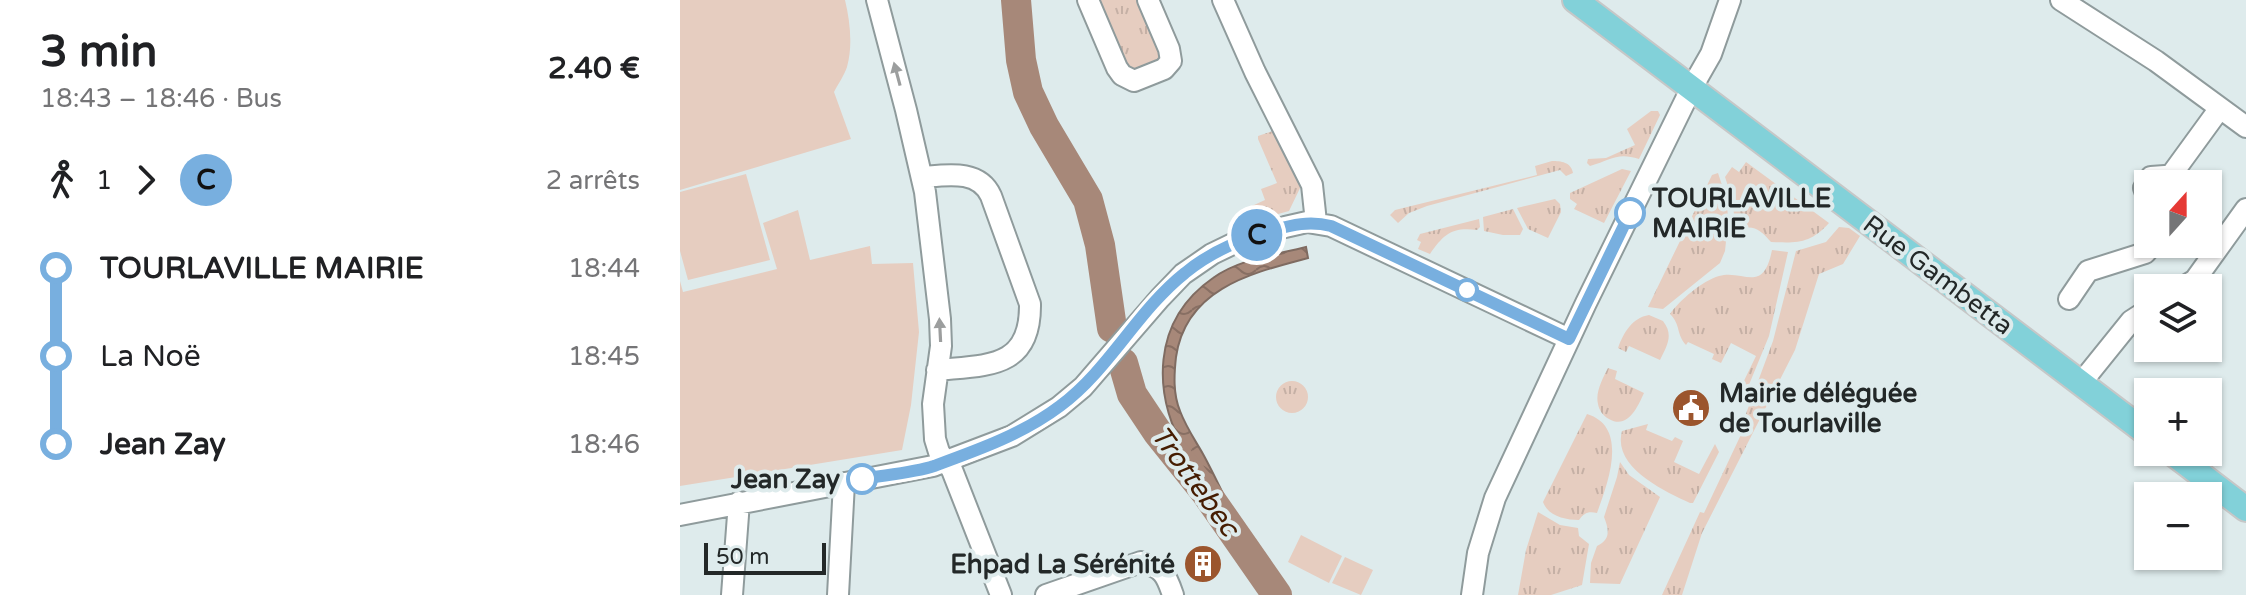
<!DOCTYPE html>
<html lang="fr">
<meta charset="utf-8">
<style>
body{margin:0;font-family:"Varela Round",sans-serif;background:#f6f6f6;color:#202124;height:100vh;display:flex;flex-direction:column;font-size:30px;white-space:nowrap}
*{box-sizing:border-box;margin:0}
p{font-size:26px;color:#757577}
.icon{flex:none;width:44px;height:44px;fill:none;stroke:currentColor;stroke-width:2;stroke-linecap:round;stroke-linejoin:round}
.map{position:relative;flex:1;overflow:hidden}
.side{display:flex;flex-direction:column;background:#fff;width:680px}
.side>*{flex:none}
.badge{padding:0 16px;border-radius:26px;font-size:28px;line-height:52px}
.needle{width:52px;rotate:21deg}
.controls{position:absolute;left:1454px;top:170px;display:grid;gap:16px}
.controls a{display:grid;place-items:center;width:88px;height:88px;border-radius:0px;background:#fff;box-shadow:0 2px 6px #0004;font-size:40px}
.scale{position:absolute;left:24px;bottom:20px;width:122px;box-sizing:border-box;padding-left:8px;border:4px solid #232828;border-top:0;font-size:22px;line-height:28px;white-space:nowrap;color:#232828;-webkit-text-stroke:6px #deebec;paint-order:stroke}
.map>.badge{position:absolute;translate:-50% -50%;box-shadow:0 0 0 4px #fff}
.legs{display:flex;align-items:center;gap:12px;height:88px;padding:0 40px;font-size:26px}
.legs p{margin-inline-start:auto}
.head{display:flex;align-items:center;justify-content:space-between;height:136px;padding:0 40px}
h1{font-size:44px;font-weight:800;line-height:60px}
ul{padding:0 40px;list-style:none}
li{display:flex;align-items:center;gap:28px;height:88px;font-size:30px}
li i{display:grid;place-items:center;width:12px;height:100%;margin:0 10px;background:currentColor}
li i::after{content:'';width:20px;height:20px;margin:-10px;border:6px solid;border-radius:50%;background:#fff}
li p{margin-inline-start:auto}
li:first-child i{background:linear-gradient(#0000 50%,currentColor 0)}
li:last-child i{background:linear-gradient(currentColor 50%,#0000 0)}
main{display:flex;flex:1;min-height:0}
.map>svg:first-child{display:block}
.grass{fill:url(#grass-tufts)}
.pitch{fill:#e6cdc0}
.water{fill:url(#water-waves);stroke:#7f6b61;stroke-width:2}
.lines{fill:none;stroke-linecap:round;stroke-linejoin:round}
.river{stroke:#a78879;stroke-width:30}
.minor-casing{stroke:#8f9b9c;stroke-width:24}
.major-casing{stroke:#c6c7c7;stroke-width:28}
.minor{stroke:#fff;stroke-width:20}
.major{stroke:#82d1d9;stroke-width:24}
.oneway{fill:#9c9e9e}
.line-1-casing{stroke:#fff;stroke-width:18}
.line-1{stroke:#78afdf;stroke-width:12}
.stop-1-dot{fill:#fff;stroke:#78afdf;stroke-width:4}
.labels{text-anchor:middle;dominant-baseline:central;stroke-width:8;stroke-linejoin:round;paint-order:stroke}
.stop-label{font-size:26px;font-weight:bold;fill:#232828;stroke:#deebec;text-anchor:start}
.street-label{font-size:26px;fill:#232828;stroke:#deebec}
.poi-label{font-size:26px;font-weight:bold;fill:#232828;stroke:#deebec;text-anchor:start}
.water-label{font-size:28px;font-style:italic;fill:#461d02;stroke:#deebec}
</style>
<main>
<section class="side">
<div class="head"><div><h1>3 min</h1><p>18:43 – 18:46 · Bus</p></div><b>2.40 €</b></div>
<div class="legs"><svg class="icon" aria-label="walk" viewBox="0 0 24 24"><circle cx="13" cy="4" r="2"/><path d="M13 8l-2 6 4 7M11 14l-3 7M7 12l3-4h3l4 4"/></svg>1<svg class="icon" aria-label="forward" viewBox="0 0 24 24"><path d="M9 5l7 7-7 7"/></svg><b class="badge" style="background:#78afdf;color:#111">C</b><p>2 arrêts</p></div>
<ul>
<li><i style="color:#78afdf"></i><b>TOURLAVILLE MAIRIE</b><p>18:44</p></li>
<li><i style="color:#78afdf"></i><span>La Noë</span><p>18:45</p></li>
<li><i style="color:#78afdf"></i><b>Jean Zay</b><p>18:46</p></li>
</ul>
</section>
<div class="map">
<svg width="1566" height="595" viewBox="0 0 1566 595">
<defs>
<pattern id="grass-tufts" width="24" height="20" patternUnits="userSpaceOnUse" patternTransform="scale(2)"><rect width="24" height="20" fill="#e6cdc0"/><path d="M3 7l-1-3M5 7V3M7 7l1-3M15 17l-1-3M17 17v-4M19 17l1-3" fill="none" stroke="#c5b0a5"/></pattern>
<pattern id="water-waves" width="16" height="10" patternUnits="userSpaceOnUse" patternTransform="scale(2)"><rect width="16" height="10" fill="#a78879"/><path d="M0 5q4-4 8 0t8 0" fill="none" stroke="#886f63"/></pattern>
</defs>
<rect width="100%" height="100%" fill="#deebec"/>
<path class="grass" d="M415,0H462C471,19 488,43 478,63L455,72L444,65Z
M971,111H978L980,115L959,159C937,152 931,160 910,166L907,163L908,159L926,158L955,145L947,129Z
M593,131L622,184L609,211L566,223L562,217L563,210L585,200L581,189L597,183L578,139V136Z
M872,161C881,161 891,162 893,173L886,176L880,170L747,206L729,213L718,223L710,215L715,210L857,175L855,166Z
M1066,162L1149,223C1130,244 1117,243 1091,242C1080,229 1072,223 1056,231L1052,198L1045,177L1052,167L1059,172Z
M942,169L951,171L924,223L894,209L897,204L890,199V193Z
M1038,173L1047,200L1048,222L1045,251L1040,263L983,309L968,307L1032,175Z
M875,199L880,204L881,212L868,238L848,229L837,208Z
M833,209L843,229L840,235H823L804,231L803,217Z
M799,219L800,227L797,230C772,227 764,234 750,254L738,249L741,242L737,240L740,234Z
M1159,227L1169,228L1180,236L1163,264L1139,274L1115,350L1022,533L1002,595H982L1020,512L1024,513L1066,424L1064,419L1093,341L1116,251L1146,242Z
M1092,250L1108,252L1089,336L1066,392L1060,389L1076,356L1051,343L1041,363L1032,359L1034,354L1008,342L1006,345C996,334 1001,325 990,314C1000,300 1022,281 1039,276C1064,269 1083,295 1092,250Z
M969,315L983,321C994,335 987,346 980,360L949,346L946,352L938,348C944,332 952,318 969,315Z
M928,368L937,371L935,379L964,393C958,406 948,430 929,419C923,416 919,410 918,404C915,392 923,378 928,368Z
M596 397a16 16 0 1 1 32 0a16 16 0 1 1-32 0Z
M907,414C950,427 927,485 917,513C908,511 904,513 899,520C885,520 868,516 863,502Z
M968,424L966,430L992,441L995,437L1003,441L994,462L1019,474L1035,444L1039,452L1013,503H1010C984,491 932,467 942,431Z
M940,462L949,475L980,497L940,584L910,583L911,563L917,546C931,539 929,530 924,517L937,477Z
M858,512L880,525L898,528L899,536L909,544L902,585L871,595H838L846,550Z"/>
<path class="pitch" d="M0,0H165C170,21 173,46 167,67C164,76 158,84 154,92L171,139L0,190Z
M66,174L90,260L8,280L0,251V192Z
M118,210L130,260L190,246L192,264L233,263L239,332L231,405L222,450L0,486V281L3,292L97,269L83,223Z
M621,535L662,556L649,583L608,562Z
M665,557L693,570L681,595L652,583Z"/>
<path class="water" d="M626,247L628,258C572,273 506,288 496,357C494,375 493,394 500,411C506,427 515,440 523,454C534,474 543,494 553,514L542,523L497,462L506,453C472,394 471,321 533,278C559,259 595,255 626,247Z"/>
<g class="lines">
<path class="river" d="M336,0L341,60L348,92L364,126L408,200L420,245L432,328
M443,363L452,394L478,433L526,493L597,595"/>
<g class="minor-casing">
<path id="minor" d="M197,0L226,110L245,192L260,319L261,346L253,404L255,439L259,452L272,470L321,595
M408,0L437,68L442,75L454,81L484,69L491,61L489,49L468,0
M543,0L575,72L632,185L636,222
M1381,0L1476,61L1566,127
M242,177C267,175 299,169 311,196L350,304C351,369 307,365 257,370
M1489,178L1540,108
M1468,199L1464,188L1471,177L1485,176L1493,184
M1502,288L1515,280L1566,209
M1389,299L1408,271L1465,253L1473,244
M1401,383L1451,321L1468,310
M0,515L253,466L332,436L379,407L403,387L480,298L503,274L532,254L565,238L605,227L627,222L651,226L889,339
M52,595L59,502
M158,595L164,483
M366,595L461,562C483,568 486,574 493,595
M792,595L798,553L815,498L906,303L1011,89L1031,54L1050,0"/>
</g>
<g class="major-casing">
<path id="major" d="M895,0L1468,434
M1491,452L1566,509"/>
</g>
<use href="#minor" class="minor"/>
<use href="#major" class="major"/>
</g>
<defs><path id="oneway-solid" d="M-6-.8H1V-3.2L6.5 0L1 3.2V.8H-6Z" transform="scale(2)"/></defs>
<g class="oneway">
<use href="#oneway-solid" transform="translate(217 74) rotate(-105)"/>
<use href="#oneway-solid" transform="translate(260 330) rotate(-93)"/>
</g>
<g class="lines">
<g class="line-1-casing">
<path id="line-1" d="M182,479C204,475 233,473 254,466C298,450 343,434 380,406C429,370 457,311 505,273C529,253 556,241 586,232C609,226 627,220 651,226L889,339L950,213"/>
</g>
<use href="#line-1" class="line-1"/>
</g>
<defs>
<g id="civic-disc" transform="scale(2)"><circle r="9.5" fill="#9b552d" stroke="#deebec"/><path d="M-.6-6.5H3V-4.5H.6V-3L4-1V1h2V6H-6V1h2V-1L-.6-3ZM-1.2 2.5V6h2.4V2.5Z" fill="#fff"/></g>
<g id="building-disc" transform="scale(2)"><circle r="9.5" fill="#9b552d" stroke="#deebec"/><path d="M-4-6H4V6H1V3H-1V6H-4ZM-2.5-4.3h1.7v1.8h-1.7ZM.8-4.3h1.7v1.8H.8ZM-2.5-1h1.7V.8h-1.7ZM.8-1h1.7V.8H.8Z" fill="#fff"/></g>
</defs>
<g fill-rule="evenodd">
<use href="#civic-disc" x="1011" y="408"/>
<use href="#building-disc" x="523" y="564"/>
</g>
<g class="stop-1-dot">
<circle cx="950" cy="213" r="14"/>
<circle cx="787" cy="290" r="10"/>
<circle cx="182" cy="479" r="14"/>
</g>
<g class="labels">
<g class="stop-label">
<text x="972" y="198">TOURLAVILLE<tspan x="972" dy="30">MAIRIE</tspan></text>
<text x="160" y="479" text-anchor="end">Jean Zay</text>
</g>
<g class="street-label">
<text transform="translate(1258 275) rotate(37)">Rue Gambetta</text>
</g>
<g class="poi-label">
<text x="1039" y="393">Mairie déléguée<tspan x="1039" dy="30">de Tourlaville</tspan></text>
<text x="495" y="564" text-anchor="end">Ehpad La Sérénité</text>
</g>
<g class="water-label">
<text transform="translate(515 481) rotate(54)">Trottebec</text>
</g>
</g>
</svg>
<div class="controls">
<a><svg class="needle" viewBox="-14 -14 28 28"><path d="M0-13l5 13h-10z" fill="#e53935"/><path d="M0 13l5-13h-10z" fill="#757577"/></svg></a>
<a><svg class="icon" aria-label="layers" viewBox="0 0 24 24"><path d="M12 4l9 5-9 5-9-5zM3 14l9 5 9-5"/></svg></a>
<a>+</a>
<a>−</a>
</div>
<div class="scale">50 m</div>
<b class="badge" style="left:577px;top:235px;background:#78afdf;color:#111">C</b>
</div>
</main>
